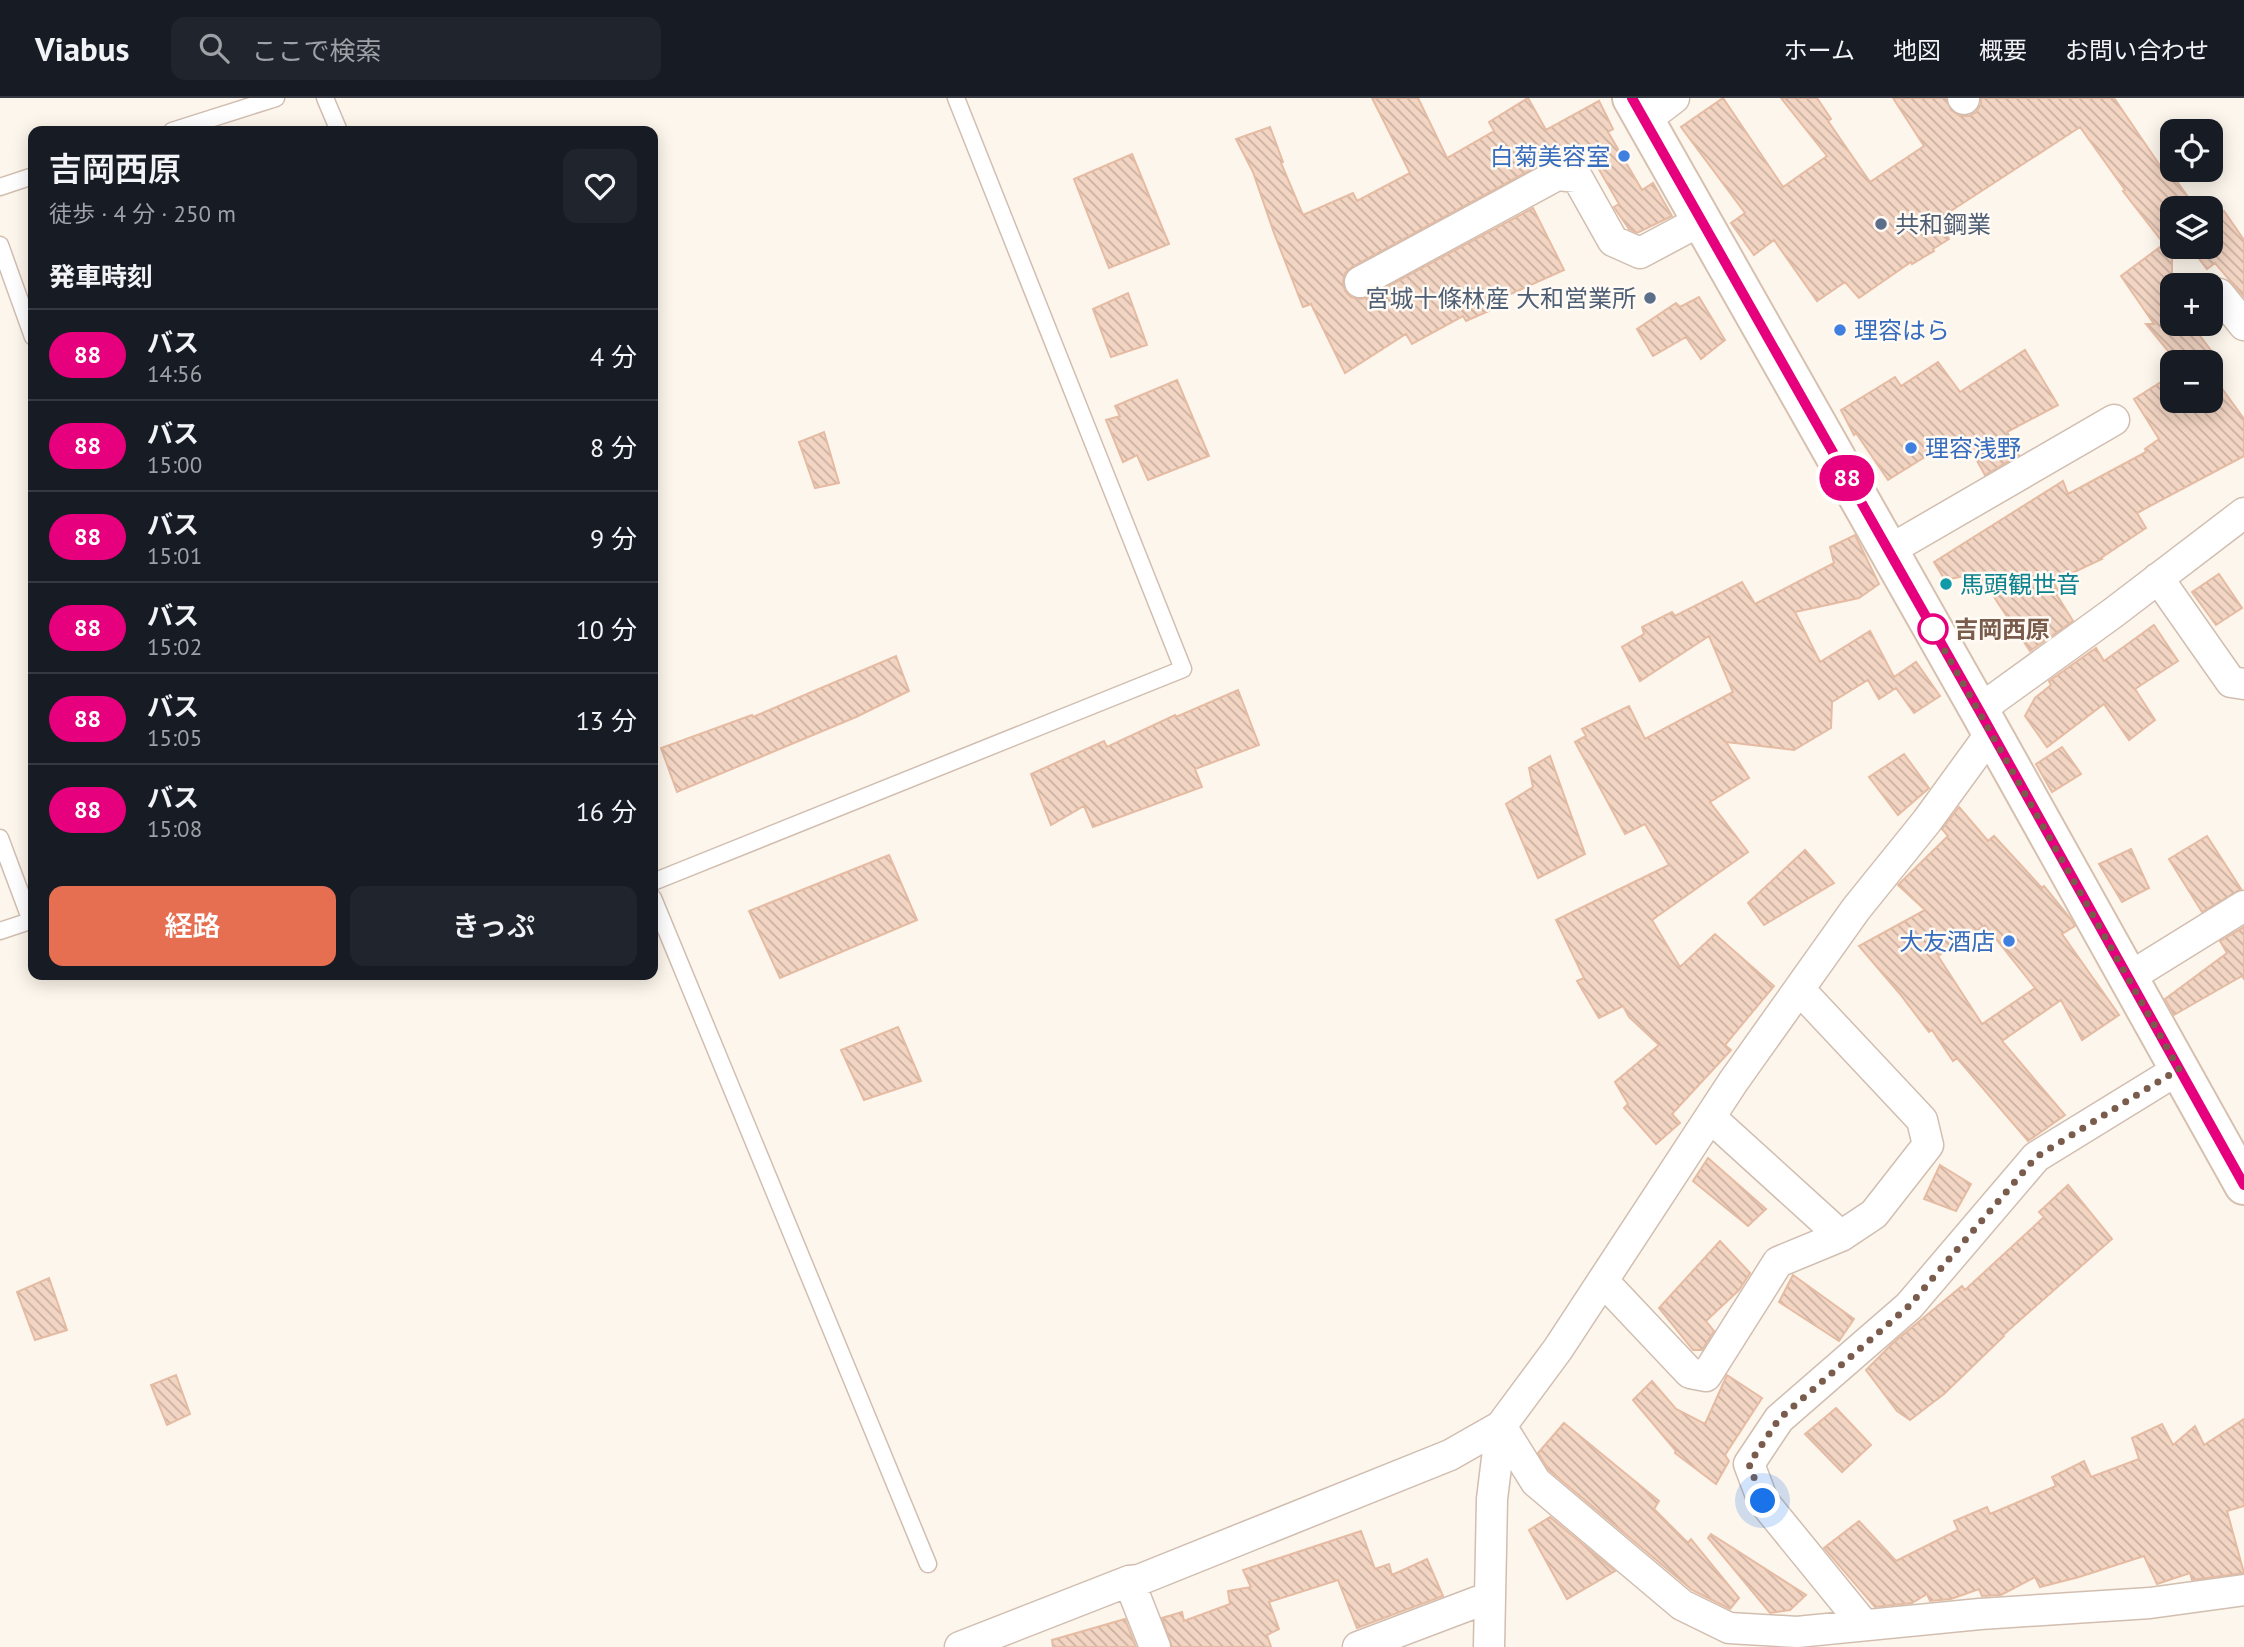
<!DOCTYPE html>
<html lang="ja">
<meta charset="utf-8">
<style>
body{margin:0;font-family:"PT Sans","Noto Sans JP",sans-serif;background:#20242c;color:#f1f3f6;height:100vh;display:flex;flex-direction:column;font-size:26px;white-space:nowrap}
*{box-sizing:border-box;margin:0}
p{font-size:23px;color:#9ea1a6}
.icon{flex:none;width:38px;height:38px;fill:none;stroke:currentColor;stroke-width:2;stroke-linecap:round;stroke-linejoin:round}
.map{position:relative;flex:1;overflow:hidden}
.details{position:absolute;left:28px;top:28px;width:630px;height:854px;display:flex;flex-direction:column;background:#171b24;border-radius:14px;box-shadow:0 4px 18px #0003}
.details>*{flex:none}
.badge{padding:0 14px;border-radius:23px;font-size:24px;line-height:46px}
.fabs{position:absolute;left:2160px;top:21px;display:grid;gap:14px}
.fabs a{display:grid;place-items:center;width:63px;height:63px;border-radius:14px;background:#171b24;box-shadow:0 4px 18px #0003;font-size:35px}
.you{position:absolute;width:35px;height:35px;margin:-18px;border:5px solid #fff;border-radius:50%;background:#1a73e8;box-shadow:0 0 0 10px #1a73e833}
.map>.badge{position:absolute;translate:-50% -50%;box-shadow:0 0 0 4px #fff}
h2{padding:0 21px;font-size:26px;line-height:63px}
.round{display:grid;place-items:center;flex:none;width:74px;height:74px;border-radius:14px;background:#20242c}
.overview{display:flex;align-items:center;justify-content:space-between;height:119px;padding:0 21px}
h1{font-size:33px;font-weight:600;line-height:52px}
.primary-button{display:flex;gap:14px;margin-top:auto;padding:14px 21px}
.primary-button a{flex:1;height:80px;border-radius:14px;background:#e76f51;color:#fff;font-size:28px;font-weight:600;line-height:80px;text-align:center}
.primary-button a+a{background:#20242c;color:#f1f3f6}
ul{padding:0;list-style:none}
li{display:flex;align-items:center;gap:21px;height:91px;padding:0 21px;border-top:2px solid #363941}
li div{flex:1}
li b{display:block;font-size:26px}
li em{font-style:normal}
li .badge{min-width:77px;font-weight:700;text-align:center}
header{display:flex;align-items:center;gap:42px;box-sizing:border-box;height:98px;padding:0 35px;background:#171b24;border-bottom:2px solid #363941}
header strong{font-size:33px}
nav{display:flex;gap:38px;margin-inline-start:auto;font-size:24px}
.search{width:490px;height:63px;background:#20242c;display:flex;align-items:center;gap:18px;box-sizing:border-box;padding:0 24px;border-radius:14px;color:#9ea1a6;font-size:26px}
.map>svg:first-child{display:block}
.building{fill:url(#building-back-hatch);stroke:#e6bba3;stroke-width:2;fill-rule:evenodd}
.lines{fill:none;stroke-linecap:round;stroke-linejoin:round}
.service-casing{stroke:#d1beb0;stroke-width:19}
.minor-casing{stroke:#d1beb0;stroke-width:33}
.secondary-casing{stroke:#d6c0b0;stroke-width:42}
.service{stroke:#fff;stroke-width:16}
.minor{stroke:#fff;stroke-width:30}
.secondary{stroke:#fff;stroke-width:38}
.line-casing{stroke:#fff;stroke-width:16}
.line{stroke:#e6007e;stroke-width:10}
.walk{stroke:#7a5c4d;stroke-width:7;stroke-dasharray:0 12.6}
.shop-dot{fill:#3f7fe0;stroke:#fffaf3;stroke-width:2.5}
.service-dot{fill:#5c6f8a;stroke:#fffaf3;stroke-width:2.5}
.culture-dot{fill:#0f9aa8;stroke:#fffaf3;stroke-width:2.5}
.stop-dot{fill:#fff;stroke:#e6007e;stroke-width:3.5}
.labels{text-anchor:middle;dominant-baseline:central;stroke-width:5;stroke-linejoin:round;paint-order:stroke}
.shop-label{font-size:24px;fill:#366cbe;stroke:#fffaf3;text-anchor:end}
.service-label{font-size:24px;fill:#4e5e75;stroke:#fffaf3;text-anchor:start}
.culture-label{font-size:24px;fill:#0d838f;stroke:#fffaf3;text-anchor:start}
.stop-label{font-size:24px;font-weight:bold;fill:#7a5c4d;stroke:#fffaf3;text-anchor:start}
</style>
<header>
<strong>Viabus</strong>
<div class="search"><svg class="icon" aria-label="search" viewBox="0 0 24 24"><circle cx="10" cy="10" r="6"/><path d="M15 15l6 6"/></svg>ここで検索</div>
<nav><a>ホーム</a><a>地図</a><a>概要</a><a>お問い合わせ</a></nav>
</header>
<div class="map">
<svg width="2244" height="1549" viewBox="0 0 2244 1549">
<defs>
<pattern id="building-back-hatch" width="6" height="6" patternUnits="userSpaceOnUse" patternTransform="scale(1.75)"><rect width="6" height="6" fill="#f3d5c3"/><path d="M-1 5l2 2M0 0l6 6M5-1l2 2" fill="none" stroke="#cab0a1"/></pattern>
</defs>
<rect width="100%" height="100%" fill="#fdf6ec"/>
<path class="building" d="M1372,0H1418L1447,60L1494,33L1489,24L1528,0L1546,32L1599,3L1613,31L1608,34L1642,92L1653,85L1672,118L1637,135L1629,131L1614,109L1619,106L1586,49L1566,60L1549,62L1352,169L1345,175L1343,184L1345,193L1351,199L1360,201L1368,199L1533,110L1564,172L1495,203L1498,209L1466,223L1463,218L1412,246L1406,236L1345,275L1311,206L1303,209L1274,135L1253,74L1236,41L1270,29L1283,64L1281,65L1303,117L1353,95L1357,103L1410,75Z
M1723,0L1783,89L1827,58L1781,0H1817L1831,21L1828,23L1870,84L1924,48L1893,0H1946L1951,12L1960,18H1969L1976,14L1981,6V0H2114L2161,69L2165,67L2196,110H2172V226H2191L2219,263L2210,270V264H2177L2146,226H2154L2121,178L2164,146L2123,93L2125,92L2080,29L1937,122L1949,141L1933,151L1934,153L1912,166L1911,164L1859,200L1845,184L1817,203L1774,142L1754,157L1731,125L1745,115L1681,29Z
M1132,56L1169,146L1109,170L1074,81Z
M2224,113L2244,142V199L2215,165L2207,171L2190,149H2210V122Z
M1128,195L1147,247L1111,259L1093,211Z
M1699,199L1725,242L1701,261L1686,239L1653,258L1637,231L1676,205L1680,209Z
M2025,252L2058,307L2007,334L2019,357L1985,377L1962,336L1888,382L1856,335L1854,337L1841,312L1895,279L1901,288L1938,264L1960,294Z
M2210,274L2244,321V358L2137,415L2146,430L2101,460L2102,461L2053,484L2058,492L2055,494L2073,523L2030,553L1978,475L1945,482L1934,464L2063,383L2068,396L2146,354L2145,351L2159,341L2134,301L2172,277V303H2210Z
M1177,282L1209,358L1148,382L1137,357L1123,364L1106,322L1120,318L1115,308Z
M824,334L839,385L815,390L799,344Z
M1855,437L1879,486L1859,500L1795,514L1820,564L1870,533L1894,579L1916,564L1940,598L1914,615L1896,590L1879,601L1868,582L1832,604L1831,630L1794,652L1726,644L1749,680L1710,704L1748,754L1652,822L1680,869L1715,836L1774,888L1725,947L1731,952L1672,1016L1680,1025L1656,1046L1624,1010L1628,1006L1615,984L1659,947L1629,919L1623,908L1599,920L1577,883L1584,880L1556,822L1669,767L1645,726L1625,736L1575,644L1586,638L1582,631L1629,608L1645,641L1733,594L1709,538L1640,583L1622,549L1644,536L1642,529L1672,514L1675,518L1742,484L1755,506L1834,465L1830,449Z
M2219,476L2242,510L2216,527L2192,494Z
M2154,527L2178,563L2135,591L2155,622L2129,642L2104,606L2047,649L2025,618L2035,600L2051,587L2049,583L2096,550L2104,563Z
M896,558L909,593L856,619L677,694L661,650L752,617L753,619Z
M1238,592L1259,647L1195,671L1202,689L1093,729L1084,708L1051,727L1031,676L1104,643L1107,649L1175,617L1176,619Z
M2062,649L2081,676L2052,694L2036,666Z
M1904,656L1929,690L1898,717L1869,679Z
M1550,658L1585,756L1538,780L1506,706L1533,689L1529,670Z
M1959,709L1988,743L1994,738L2042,790L2044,788L2070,820L2075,828L2062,836L2119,917L2082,942L2061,902L2002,943L2065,1017L2028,1043L1957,960L1953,963L1932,932L1929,934L1900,896L1859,848L1925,812L1898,787L1948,738L1942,731ZM1985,827L2035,890L1982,926L1938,858Z
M2207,738L2241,791L2202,814L2169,761Z
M2131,751L2149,790L2122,804L2099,766Z
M1805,752L1834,785L1764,827L1748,805Z
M889,757L917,822L780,880L749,813Z
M2244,829V881L2242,878L2174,917L2165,901L2227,855L2220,843Z
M898,929L921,983L864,1002L841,952Z
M1708,1060L1766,1111L1748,1128L1693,1083Z
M1940,1067L1971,1086L1956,1113L1924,1101Z
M2068,1087L2112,1141L2003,1237L2004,1238L1944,1296L1910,1322L1897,1313L1866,1272L1893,1245L1962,1188L1965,1192L2044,1119L2039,1114Z
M1720,1143L1750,1175L1739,1192L1706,1223L1714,1233L1702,1252H1693L1659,1210Z
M1793,1177L1854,1221L1839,1243L1779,1204Z
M49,1180L67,1232L35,1242L17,1194Z
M176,1277L190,1316L167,1327L151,1287Z
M1727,1277L1762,1300L1725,1357L1729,1363L1716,1386L1675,1355L1676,1353L1633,1302L1652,1283L1676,1311L1705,1326Z
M1836,1310L1871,1347L1842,1374L1805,1336Z
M2244,1321V1408L2227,1413L2244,1475L2192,1482L2190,1475L2157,1486L2144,1458L2079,1479L2040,1489L2035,1479L2001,1497L1982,1498L1979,1491L1951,1501L1930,1503L1927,1496L1912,1505L1875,1509L1824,1450L1859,1423L1896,1463L1958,1432L1954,1423L1987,1409L1990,1416L2056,1388L2052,1379L2084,1363L2091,1379L2139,1361L2132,1340L2162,1326L2173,1347L2195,1328L2204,1347Z
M1564,1325L1659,1403L1654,1411L1688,1445L1691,1441L1739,1500L1730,1511L1692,1492L1549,1372L1538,1355Z
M1550,1419L1615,1473L1567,1501L1529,1432Z
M1361,1433L1375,1471L1389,1466L1392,1477L1427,1461L1443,1498L1357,1530L1338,1482L1269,1504L1279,1531L1267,1537L1271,1549H1172L1162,1520L1182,1514L1184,1523L1230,1506L1228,1493L1251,1489L1243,1472Z
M1711,1436L1806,1497L1790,1512L1770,1515L1708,1440Z
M1125,1521L1136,1549H1053L1052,1542Z"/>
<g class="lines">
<g class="service-casing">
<path id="service" d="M325,0L339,33
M172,33L276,0
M0,89L33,78
M0,147L33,239
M0,740L31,823
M653,784L1183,571L956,0
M653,800L928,1466
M0,833L33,822"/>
</g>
<g class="minor-casing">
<path id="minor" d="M1963,0L1964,1
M1644,23L1674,0
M1360,184L1557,77L1577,79L1613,143L1640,155L1700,123
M2219,196L2244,227
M1888,453L2114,322
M2158,480L2231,584L2244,586
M1979,612L2113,515L2244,415
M2128,880L2244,808
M1710,1019L1841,1138
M1603,1183L1690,1275L1706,1278L1778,1164L1841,1138L1874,1116L1928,1047L1922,1022L1799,891
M1501,1328L1536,1384L1682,1507L1729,1530L1797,1534L1980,1516L2150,1505L2244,1492
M1129,1483L1155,1549
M1864,1527L1763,1403L1749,1366L1779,1321L1909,1208L2036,1059L2179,971
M960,1549L1129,1483L1139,1482L1450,1357L1501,1328L1558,1251L1733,984L1856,811L1927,723L1991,635
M1358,1549L1490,1499
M1489,1549L1492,1401L1501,1328"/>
</g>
<g class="secondary-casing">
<path id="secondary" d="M1632,0L1979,612L2244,1087"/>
</g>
<use href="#service" class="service"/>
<use href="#minor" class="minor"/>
<use href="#secondary" class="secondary"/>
</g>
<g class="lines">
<g class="line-casing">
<path id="line" d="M1632,0L1979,612L2244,1087"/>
</g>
<use href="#line" class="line"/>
<path class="walk" d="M1763,1403L1749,1366L1779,1321L1909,1208L2036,1059L2179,971L1927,521L1933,531"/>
</g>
<g class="shop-dot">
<circle cx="1624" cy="58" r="7"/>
<circle cx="1840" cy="232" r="7"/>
<circle cx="1911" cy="350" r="7"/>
<circle cx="2009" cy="843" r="7"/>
</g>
<g class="service-dot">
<circle cx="1881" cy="126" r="7"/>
<circle cx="1650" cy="200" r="7"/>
</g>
<circle class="culture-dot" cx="1946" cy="486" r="7"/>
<circle class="stop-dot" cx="1933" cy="531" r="14"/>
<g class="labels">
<g class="shop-label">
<text x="1610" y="58">白菊美容室</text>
<text x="1854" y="232" text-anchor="start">理容はら</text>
<text x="1925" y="350" text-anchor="start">理容浅野</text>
<text x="1995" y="843">大友酒店</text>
</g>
<g class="service-label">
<text x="1895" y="126">共和鋼業</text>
<text x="1636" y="200" text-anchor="end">宮城十條林産 大和営業所</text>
</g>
<g class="culture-label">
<text x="1960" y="486">馬頭観世音</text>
</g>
<g class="stop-label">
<text x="1954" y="531">吉岡西原</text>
</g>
</g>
</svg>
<div class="fabs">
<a><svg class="icon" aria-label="locate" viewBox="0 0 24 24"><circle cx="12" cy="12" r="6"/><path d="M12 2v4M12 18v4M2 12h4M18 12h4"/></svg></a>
<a><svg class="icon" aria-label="layers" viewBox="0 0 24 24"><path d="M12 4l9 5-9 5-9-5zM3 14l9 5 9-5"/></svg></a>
<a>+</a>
<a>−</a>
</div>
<div class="you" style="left:1763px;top:1403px"></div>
<b class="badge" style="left:1847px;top:380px;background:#e6007e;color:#fff">88</b>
<section class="details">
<div class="overview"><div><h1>吉岡西原</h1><p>徒歩 · 4 分 · 250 m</p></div><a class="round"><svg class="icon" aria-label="heart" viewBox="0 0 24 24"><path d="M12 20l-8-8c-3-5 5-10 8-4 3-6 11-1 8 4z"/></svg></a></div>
<h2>発車時刻</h2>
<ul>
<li><span class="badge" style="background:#e6007e;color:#fff">88</span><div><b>バス</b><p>14:56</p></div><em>4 分</em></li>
<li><span class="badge" style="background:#e6007e;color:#fff">88</span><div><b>バス</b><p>15:00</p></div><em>8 分</em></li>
<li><span class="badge" style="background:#e6007e;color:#fff">88</span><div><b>バス</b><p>15:01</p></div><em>9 分</em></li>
<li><span class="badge" style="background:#e6007e;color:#fff">88</span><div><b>バス</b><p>15:02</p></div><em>10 分</em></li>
<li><span class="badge" style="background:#e6007e;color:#fff">88</span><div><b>バス</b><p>15:05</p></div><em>13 分</em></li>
<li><span class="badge" style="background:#e6007e;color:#fff">88</span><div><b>バス</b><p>15:08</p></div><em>16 分</em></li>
</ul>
<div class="primary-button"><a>経路</a><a>きっぷ</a></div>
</section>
</div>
